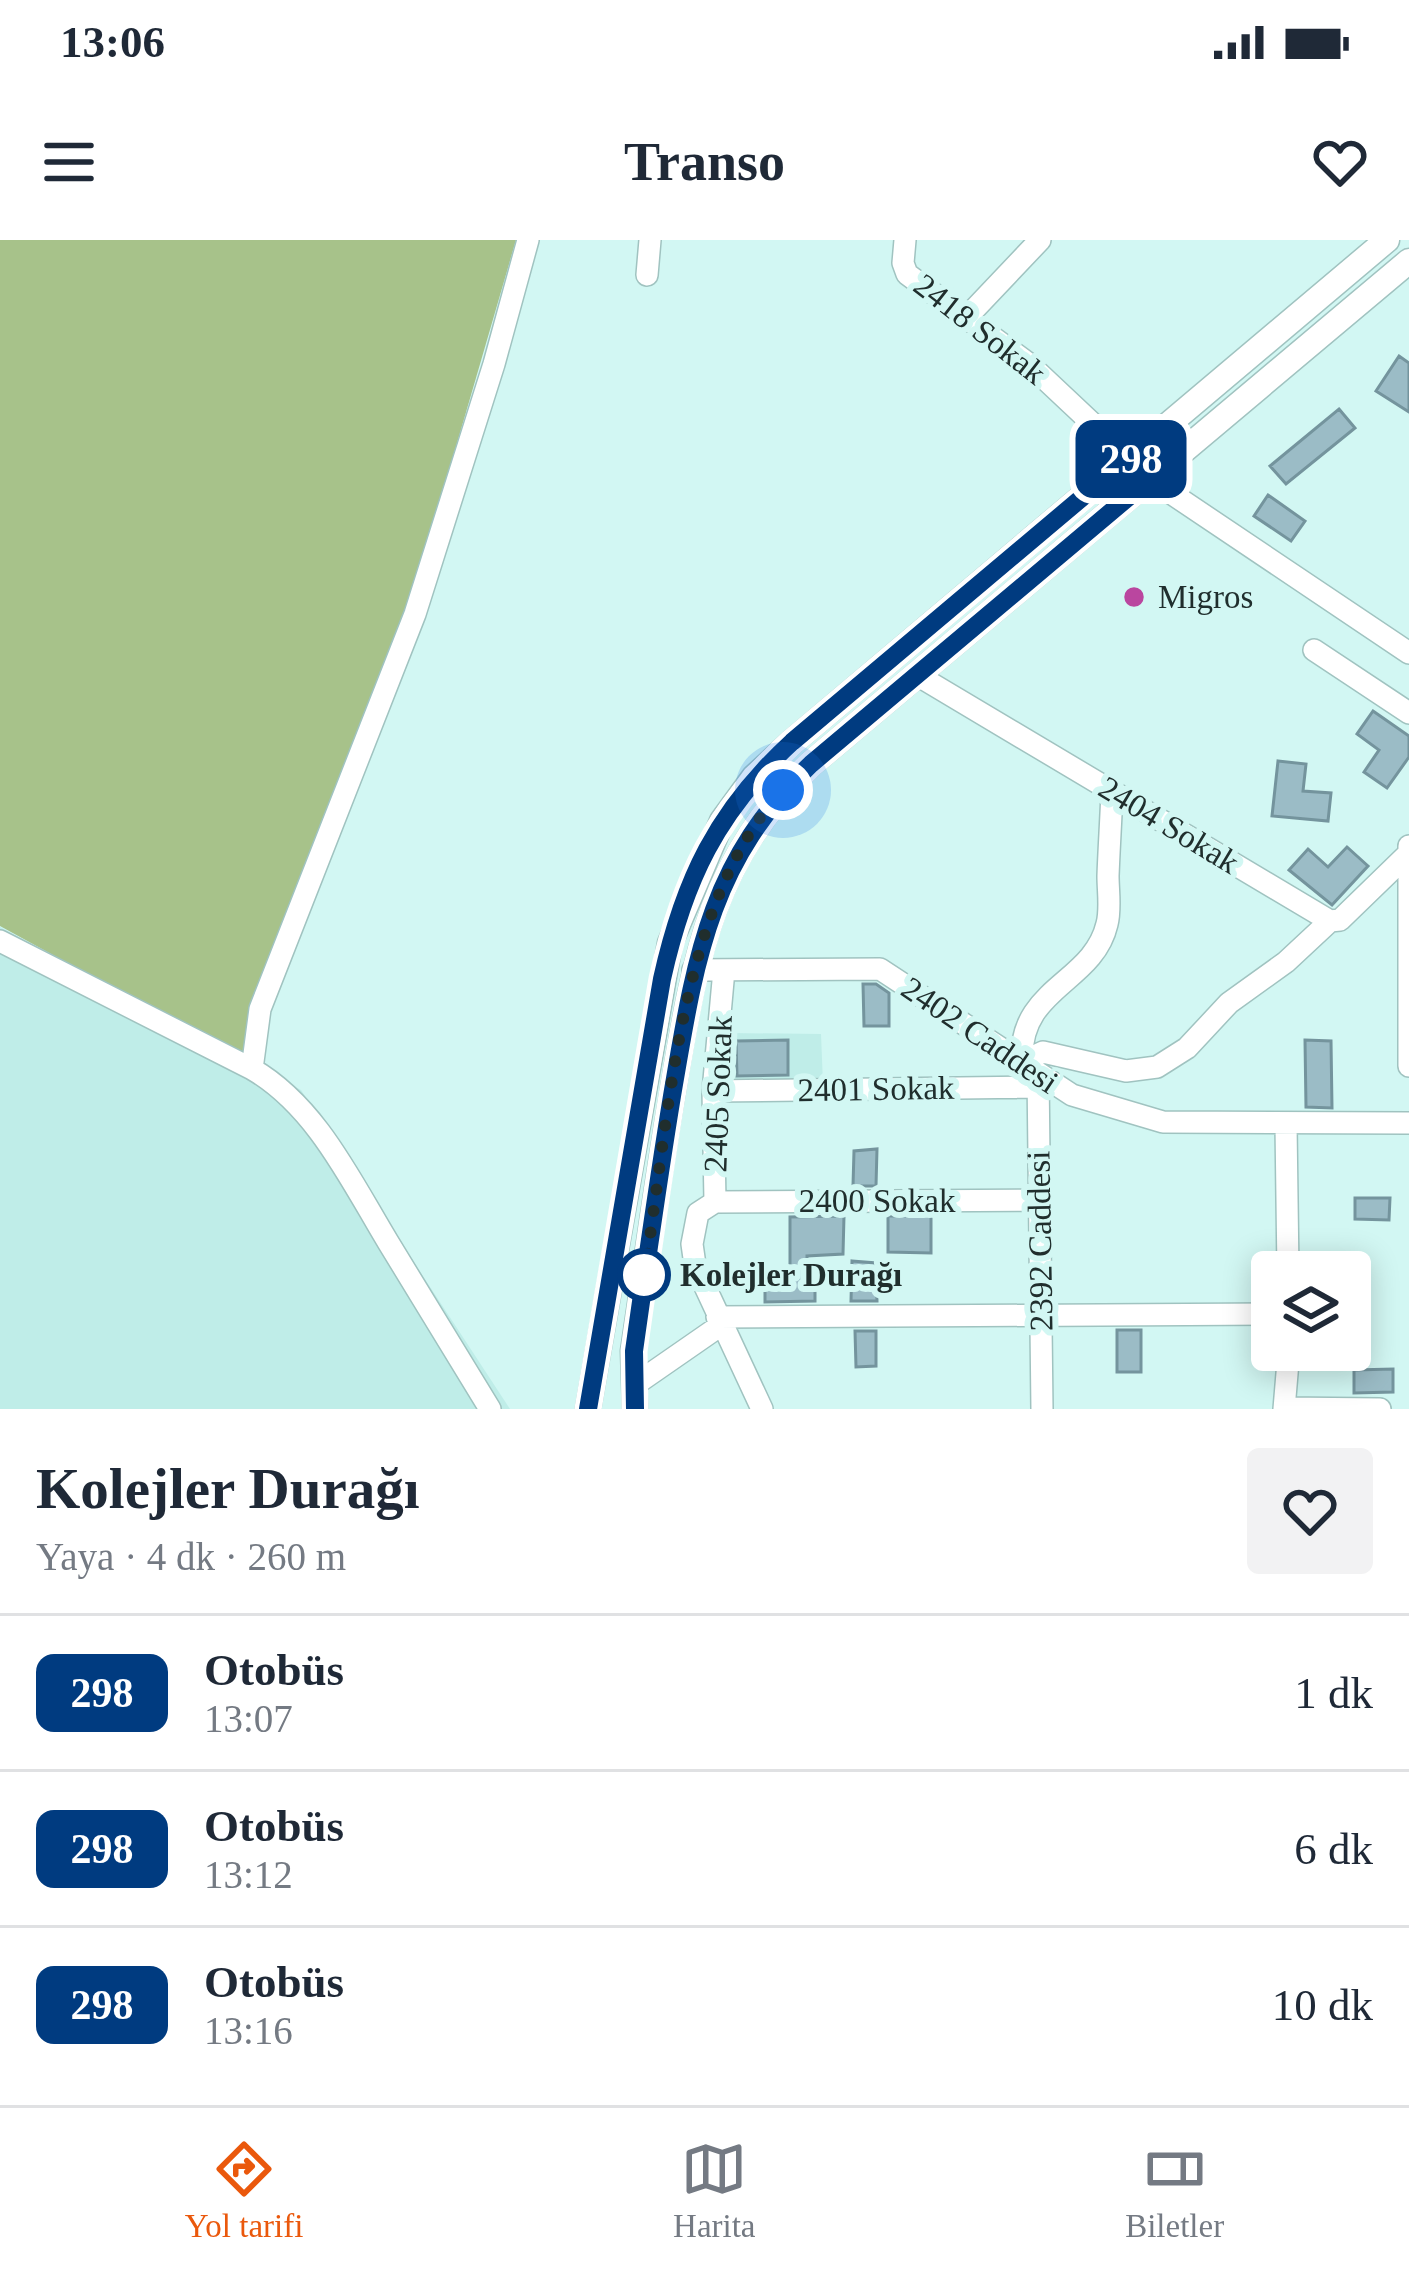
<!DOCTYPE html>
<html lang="tr">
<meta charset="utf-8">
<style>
body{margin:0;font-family:Georgia,serif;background:#f2f2f3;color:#1f2937;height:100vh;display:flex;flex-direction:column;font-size:45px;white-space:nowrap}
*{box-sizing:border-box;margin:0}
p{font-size:39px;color:#747a83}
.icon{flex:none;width:66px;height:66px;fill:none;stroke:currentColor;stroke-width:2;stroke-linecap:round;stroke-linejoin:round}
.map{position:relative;height:1169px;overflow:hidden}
.sheet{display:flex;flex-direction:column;background:#fff;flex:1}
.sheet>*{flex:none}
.badge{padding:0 24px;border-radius:18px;font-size:42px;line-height:78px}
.tools{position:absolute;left:1251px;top:1011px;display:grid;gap:24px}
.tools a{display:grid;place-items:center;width:120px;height:120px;border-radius:12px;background:#fff;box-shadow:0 6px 30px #0003;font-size:60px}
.you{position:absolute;width:60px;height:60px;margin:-30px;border:9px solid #fff;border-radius:50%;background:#1a73e8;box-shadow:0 0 0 18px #1a73e833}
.map>.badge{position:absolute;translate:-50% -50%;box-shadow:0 0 0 6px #fff}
.round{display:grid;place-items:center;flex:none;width:126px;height:126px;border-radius:12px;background:#f2f2f3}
.head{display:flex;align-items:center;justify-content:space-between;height:204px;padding:0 36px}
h1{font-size:57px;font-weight:700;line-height:90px}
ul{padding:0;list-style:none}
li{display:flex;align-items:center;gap:36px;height:156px;padding:0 36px;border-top:3px solid #e0e1e3}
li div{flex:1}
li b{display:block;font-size:45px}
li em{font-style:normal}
li .badge{min-width:132px;font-weight:700;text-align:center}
.status{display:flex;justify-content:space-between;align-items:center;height:84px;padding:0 60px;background:#fff;direction:ltr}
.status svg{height:33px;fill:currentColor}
header{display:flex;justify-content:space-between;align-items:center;height:156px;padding:0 36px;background:#fff;font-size:54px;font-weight:700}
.tab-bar{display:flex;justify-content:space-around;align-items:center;height:168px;border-top:3px solid #e0e1e3;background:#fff;font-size:33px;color:#747a83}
.tab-bar a{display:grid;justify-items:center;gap:6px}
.tab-bar .selected{color:#ea580c}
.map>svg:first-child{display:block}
.built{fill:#bfede8}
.forest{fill:#a7c28a}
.building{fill:#9bbcc6;stroke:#74949d;stroke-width:3}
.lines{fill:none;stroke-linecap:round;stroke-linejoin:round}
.minor-casing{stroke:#a0c3c0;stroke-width:24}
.major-casing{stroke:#a0c3c0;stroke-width:27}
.minor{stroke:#fff;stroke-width:21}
.major{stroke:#fff;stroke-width:24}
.line-casing{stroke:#fff;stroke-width:27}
.line{stroke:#003b80;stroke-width:18}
.walk{stroke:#202e2d;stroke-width:12;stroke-dasharray:0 21.6}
.poi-dot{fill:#ba469f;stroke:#d2f7f3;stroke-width:4.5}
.stop-dot{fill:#fff;stroke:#003b80;stroke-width:6}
.labels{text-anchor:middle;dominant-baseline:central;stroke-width:12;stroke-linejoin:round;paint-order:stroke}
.street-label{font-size:33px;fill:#202e2d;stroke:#d2f7f3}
.poi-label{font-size:33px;fill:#202e2d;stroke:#d2f7f3;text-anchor:start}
.stop-label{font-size:33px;font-weight:bold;fill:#202e2d;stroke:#d2f7f3;text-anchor:start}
</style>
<div class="status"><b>13:06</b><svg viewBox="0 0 49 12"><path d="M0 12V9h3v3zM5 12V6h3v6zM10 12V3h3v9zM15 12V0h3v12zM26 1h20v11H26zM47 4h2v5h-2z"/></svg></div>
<header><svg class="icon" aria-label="menu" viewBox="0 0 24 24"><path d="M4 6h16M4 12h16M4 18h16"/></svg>Transo<svg class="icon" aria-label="heart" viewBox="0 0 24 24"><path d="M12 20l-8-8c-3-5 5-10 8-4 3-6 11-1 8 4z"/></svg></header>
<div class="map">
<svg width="1409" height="1169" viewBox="0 0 1409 1169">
<rect width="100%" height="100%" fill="#d2f7f3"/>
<path class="built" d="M0,687L301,850L510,1169H0Z
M728,793L821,794L823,844H732L723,838Z"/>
<path class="forest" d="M0,0H516L408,372L250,823L0,686Z"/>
<path class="building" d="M1399,116L1409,123V172L1376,151Z
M1339,169L1355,188L1286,244L1270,226Z
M1268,255L1305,281L1291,301L1254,276Z
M1373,471L1409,496V517L1387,548L1364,532L1379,510L1357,494Z
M1278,521L1306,524L1303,551L1331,553L1328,581L1272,576Z
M1347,607L1368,626L1332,665L1289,630L1308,609L1328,627Z
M863,744H876L889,753V786H864Z
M788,800V835L737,836L736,801Z
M1305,800L1331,801L1332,868L1306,867Z
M877,909L876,946H853L854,911Z
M1355,958H1390L1389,980L1355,979Z
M844,976L843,1014L807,1016V1044H815V1061L765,1062V1028L790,1029V977Z
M888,976H931V1013L888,1012Z
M852,1021L876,1023L877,1061H851Z
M1117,1090H1141V1132H1117Z
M855,1091H876V1126L856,1127Z
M1393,1129V1152L1354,1153V1130Z"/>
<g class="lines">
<g class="minor-casing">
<path id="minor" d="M905,0L903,23L907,34L1029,124L1129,218
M647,35L650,0
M967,77L1040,0
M1150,239L1409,413
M1314,410L1409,473
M917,435L1330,681L1340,680L1409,613
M1112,551C1111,579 1109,608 1108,636C1108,651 1111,669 1107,684C1093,744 1018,747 1022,822L1043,812L1126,831L1157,827L1187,808L1229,763L1286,722L1330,681
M1409,606V826
M0,701L252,829
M693,730L880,729L1072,855L1163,882L1409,883
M724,730L713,851L715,962L698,973L692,1004L695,1025L762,1169
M1038,833L1042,1169
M713,851L1039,847
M1286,885L1288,1032
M715,962L1040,960
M717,1077L1272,1074
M633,1146L721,1085
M1285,1168L1380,1169
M490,1169C456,1113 422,1058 388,1002C351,941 316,866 252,829L260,769L415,374L494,124L528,0
M1284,1169L1289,1110"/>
</g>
<g class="major-casing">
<path id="major" d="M588,1169L670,703L722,581L754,537L792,502L1387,0
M635,1169L633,1111C646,1026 657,941 672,856C694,723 708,622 811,524L1409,21"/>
</g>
<use href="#minor" class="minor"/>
<use href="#major" class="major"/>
</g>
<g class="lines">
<g class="line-casing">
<path id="line" d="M588,1169L662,739C684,640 717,571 792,502L1129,218L1150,239L811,524C708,622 695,722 672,856C658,941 646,1026 634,1111L635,1169"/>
</g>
<use href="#line" class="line"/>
<path class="walk" d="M644,1035C669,888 677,661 783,550"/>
</g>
<circle class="poi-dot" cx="1134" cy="357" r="12"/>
<circle class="stop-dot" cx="644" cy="1035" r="24"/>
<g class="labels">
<g class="street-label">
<text transform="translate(980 89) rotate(38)">2418 Sokak</text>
<text transform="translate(1169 585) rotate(31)">2404 Sokak</text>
<text transform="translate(980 795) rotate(34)">2402 Caddesi</text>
<text transform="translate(876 849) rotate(-1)">2401 Sokak</text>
<text transform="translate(718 854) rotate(-88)">2405 Sokak</text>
<text x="877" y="961">2400 Sokak</text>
<text transform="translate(1040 1001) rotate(-91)">2392 Caddesi</text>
</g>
<g class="poi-label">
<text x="1158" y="357">Migros</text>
</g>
<g class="stop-label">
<text x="680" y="1035">Kolejler Durağı</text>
</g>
</g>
</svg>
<div class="tools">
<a><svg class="icon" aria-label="layers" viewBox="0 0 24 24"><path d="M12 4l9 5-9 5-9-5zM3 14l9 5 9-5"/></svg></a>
</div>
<div class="you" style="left:783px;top:550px"></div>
<b class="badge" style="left:1131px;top:219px;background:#003b80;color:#fff">298</b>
</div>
<section class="sheet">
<div class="head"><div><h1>Kolejler Durağı</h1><p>Yaya · 4 dk · 260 m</p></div><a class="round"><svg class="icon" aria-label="heart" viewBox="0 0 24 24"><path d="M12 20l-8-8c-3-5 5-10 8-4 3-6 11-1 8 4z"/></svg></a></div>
<ul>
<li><span class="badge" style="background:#003b80;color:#fff">298</span><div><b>Otobüs</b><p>13:07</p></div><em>1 dk</em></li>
<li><span class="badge" style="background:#003b80;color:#fff">298</span><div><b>Otobüs</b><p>13:12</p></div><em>6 dk</em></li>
<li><span class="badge" style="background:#003b80;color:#fff">298</span><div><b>Otobüs</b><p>13:16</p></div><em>10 dk</em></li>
</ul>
</section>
<nav class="tab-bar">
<a class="selected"><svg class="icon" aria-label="directions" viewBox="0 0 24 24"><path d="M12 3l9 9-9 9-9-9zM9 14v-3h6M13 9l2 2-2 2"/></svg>Yol tarifi</a>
<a><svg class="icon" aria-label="map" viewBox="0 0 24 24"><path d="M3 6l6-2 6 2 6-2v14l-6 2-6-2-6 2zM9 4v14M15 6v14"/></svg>Harita</a>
<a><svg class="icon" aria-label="tickets" viewBox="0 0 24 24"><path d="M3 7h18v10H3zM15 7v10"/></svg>Biletler</a>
</nav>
